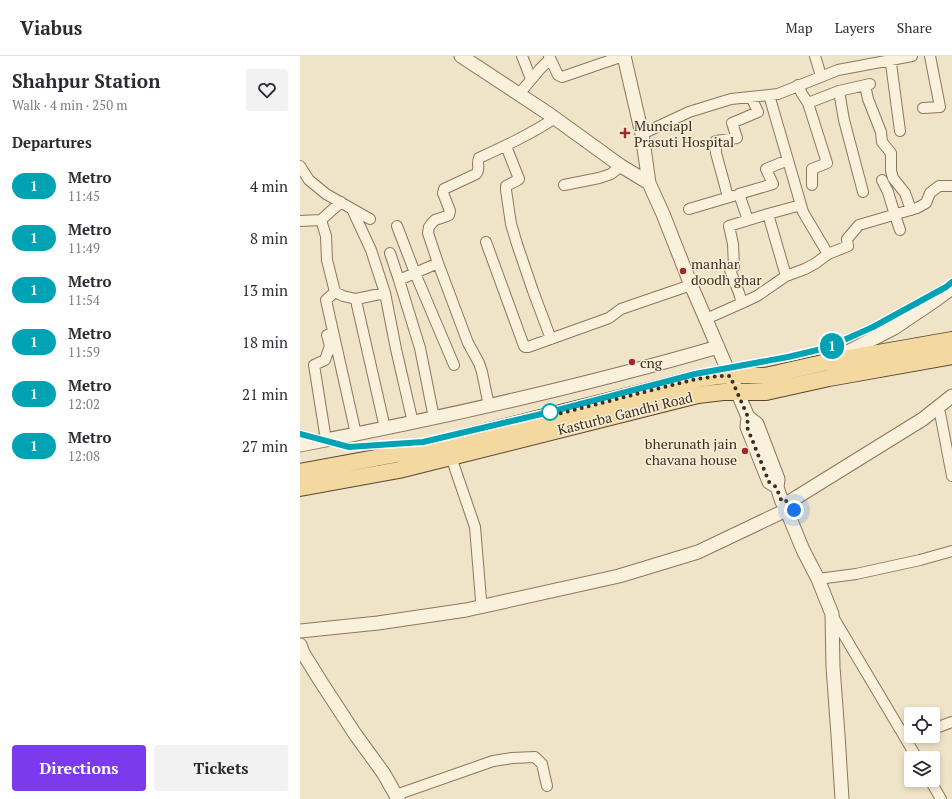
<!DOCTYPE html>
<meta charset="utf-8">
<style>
body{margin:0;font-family:"PT Serif",serif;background:#f2f2f3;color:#2b2b33;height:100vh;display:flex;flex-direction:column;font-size:15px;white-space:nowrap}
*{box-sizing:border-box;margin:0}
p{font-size:13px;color:#7c7c81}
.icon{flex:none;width:22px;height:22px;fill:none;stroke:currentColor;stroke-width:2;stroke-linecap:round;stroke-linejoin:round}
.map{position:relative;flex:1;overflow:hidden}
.drawer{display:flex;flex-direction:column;background:#fff;width:300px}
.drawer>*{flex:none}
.badge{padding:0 8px;border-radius:13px;font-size:14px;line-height:26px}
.controls{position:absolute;left:604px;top:651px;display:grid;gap:8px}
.controls a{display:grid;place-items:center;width:36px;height:36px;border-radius:4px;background:#fff;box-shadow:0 2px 6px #0003;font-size:20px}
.you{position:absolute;width:20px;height:20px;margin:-10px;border:3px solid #fff;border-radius:50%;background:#1a73e8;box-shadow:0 0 0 6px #1a73e833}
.map>.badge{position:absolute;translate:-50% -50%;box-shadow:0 0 0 2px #fff}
h2{padding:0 12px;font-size:15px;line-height:36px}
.round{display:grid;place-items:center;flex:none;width:42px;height:42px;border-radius:4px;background:#f2f2f3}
.head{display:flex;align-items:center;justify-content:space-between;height:68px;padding:0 12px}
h1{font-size:19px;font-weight:800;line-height:30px}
.cta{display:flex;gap:8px;margin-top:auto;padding:8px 12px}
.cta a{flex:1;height:46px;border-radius:4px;background:#7c3aed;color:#fff;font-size:16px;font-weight:800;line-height:46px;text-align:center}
.cta a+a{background:#f2f2f3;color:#2b2b33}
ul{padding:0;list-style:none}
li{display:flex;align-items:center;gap:12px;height:52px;padding:0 12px}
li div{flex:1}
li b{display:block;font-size:15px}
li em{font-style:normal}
li .badge{min-width:44px;font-weight:700;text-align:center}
header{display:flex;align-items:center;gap:24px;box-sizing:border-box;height:56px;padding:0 20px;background:#fff;border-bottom:1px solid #e1e1e2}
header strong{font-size:19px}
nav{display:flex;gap:22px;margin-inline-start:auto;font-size:14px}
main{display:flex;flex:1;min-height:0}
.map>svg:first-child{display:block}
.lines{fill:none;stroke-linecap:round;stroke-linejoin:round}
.minor-casing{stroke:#8d765c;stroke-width:12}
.tertiary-casing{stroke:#8d765c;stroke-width:15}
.primary-casing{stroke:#5b4430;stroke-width:18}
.minor{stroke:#faf1dc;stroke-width:10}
.tertiary{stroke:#faf1dc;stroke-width:13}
.primary{stroke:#f3d9a0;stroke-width:16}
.line-casing{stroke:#fff;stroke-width:9}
.line{stroke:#00a3b4;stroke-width:6}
.walk{stroke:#3d2e20;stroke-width:4;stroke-dasharray:0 7.2}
.poi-dot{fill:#9e2a2b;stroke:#f7eed8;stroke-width:1.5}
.stop-dot{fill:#fff;stroke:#00a3b4;stroke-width:2}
.labels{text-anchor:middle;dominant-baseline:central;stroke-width:3;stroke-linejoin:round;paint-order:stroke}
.poi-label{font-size:14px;fill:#3d2e20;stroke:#f7eed8;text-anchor:start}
.street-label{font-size:14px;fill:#3d2e20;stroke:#f7eed8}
</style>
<header>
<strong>Viabus</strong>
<nav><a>Map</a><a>Layers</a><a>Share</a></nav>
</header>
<main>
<section class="drawer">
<div class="head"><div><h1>Shahpur Station</h1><p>Walk · 4 min · 250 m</p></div><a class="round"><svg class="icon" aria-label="heart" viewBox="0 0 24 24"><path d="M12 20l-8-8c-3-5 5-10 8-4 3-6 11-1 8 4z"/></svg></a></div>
<h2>Departures</h2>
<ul>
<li><span class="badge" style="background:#00a3b4;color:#fff">1</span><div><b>Metro</b><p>11:45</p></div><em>4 min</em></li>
<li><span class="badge" style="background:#00a3b4;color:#fff">1</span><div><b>Metro</b><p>11:49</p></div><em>8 min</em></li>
<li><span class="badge" style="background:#00a3b4;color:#fff">1</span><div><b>Metro</b><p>11:54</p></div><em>13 min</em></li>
<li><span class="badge" style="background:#00a3b4;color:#fff">1</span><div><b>Metro</b><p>11:59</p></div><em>18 min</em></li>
<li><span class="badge" style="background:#00a3b4;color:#fff">1</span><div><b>Metro</b><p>12:02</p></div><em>21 min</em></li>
<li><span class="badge" style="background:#00a3b4;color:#fff">1</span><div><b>Metro</b><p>12:08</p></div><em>27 min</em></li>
</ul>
<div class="cta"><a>Directions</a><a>Tickets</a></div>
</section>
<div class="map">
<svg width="652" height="743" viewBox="0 0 652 743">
<rect width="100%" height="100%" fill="#f0e4c8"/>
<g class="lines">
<g class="minor-casing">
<path id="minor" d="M222,0L231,23
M249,0L258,19L262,21L323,0
M515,0L521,20
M590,0L600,75
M498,29L502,38L508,47L539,35L570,28
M565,29L568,43L581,76L582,86L591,97V115L593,122L605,137L611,154
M539,35L544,64L563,136
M219,38L240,13L250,3
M469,39L503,156L528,198
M508,47L527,107L512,113V129
M623,52L640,51L630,0
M342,78L389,56L431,43L478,38L538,14L612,0
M206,90L219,123L218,124L206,130V134L211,168L217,188L233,235L251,283
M0,110L9,124L26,138L70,163
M582,124L588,136L595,159L600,174
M264,129L299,122L311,118L321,110
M428,141L416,97V85L437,82L432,67L458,56L451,41
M52,153L71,194L85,237L96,293L113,367
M389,153L433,140
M21,164L26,180L27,204L35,236
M448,164L439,138L473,128L466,113L488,104
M0,165L21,164L41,146
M97,170L115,217L154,309
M186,186L224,290L225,291H228L309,262L321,253L391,229
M90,197L99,224L120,292L134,362
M486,220L468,158L501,149
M99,224L138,207
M442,247L439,237L430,214L434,211L433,188L429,170L468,158
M406,263L442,247L457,240L486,220L505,213L516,207L528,198L548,190L547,183L559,169L617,152L626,147L630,137L639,130H652
M189,350L182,316L179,307L168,287L138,207L128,177L129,171L132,167L135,164L147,160L149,159L150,155L143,137L144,133L176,118C181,113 176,107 179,102C205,90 231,78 255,62
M640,357L652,420
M85,372L57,249L56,243L85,237
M56,378L26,244L35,236L43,240L56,243
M26,384L14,309L25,304L30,290L27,279
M151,401L175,471L181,544
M518,523L556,518L620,504L652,495
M532,559L617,702
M633,673L652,666
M630,724L641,743
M96,739L193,705L212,702L235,701L242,708L247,730"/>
</g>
<g class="tertiary-casing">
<path id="tertiary" d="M161,0L249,58L321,110L349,127L363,158L391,229L448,361L447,371L469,426L477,431
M324,0L342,78L349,127
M536,302L594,272L637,243L652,232
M448,361L457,368L478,423L477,431L482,446
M0,389C141,362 280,331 418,291
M489,446L623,363L652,340
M489,460L503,494L518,523L532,558L533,611L538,679L542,743
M0,575L78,567L166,554L319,520L398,496L480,457
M0,589L3,597L21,626L55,678L84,718L98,743"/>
</g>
<g class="primary-casing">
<path id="primary" d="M0,416L97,398L396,323L418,320L442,319L465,320L527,306L652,284
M0,432L99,414L398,339L423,336H466L529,322L652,300"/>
</g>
<use href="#minor" class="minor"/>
<use href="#tertiary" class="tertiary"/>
<use href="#primary" class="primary"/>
</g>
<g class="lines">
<g class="line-casing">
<path id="line" d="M0,378L49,391L123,386L250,356L395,318L488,301L526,292L573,271L646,231L652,226"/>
</g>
<use href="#line" class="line"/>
<path class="walk" d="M250,356L246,361L396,323L418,320H430L448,361L447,371L469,426L476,431L482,446C489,443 494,447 494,454"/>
</g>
<g class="poi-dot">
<path d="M323 71h4v4h4v4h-4v4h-4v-4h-4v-4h4z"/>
<circle cx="383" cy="215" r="4"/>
<circle cx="332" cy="306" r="4"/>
<circle cx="445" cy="395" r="4"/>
</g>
<circle class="stop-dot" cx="250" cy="356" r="8"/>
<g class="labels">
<g class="poi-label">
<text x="334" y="69">Munciapl<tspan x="334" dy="16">Prasuti Hospital</tspan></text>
<text x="391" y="207">manhar<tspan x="391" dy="16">doodh ghar</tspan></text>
<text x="340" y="306">cng</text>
<text x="437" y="387" text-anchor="end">bherunath jain<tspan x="437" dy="16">chavana house</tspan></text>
</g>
<g class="street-label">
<text transform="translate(325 357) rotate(-14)">Kasturba Gandhi Road</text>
</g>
</g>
</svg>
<div class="controls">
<a><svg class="icon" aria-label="locate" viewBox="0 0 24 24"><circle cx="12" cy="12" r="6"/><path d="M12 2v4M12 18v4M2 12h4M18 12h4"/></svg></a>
<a><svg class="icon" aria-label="layers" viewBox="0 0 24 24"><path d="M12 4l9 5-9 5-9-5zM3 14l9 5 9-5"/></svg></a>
</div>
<div class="you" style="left:494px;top:454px"></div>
<b class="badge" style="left:532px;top:290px;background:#00a3b4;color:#fff">1</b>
</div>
</main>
